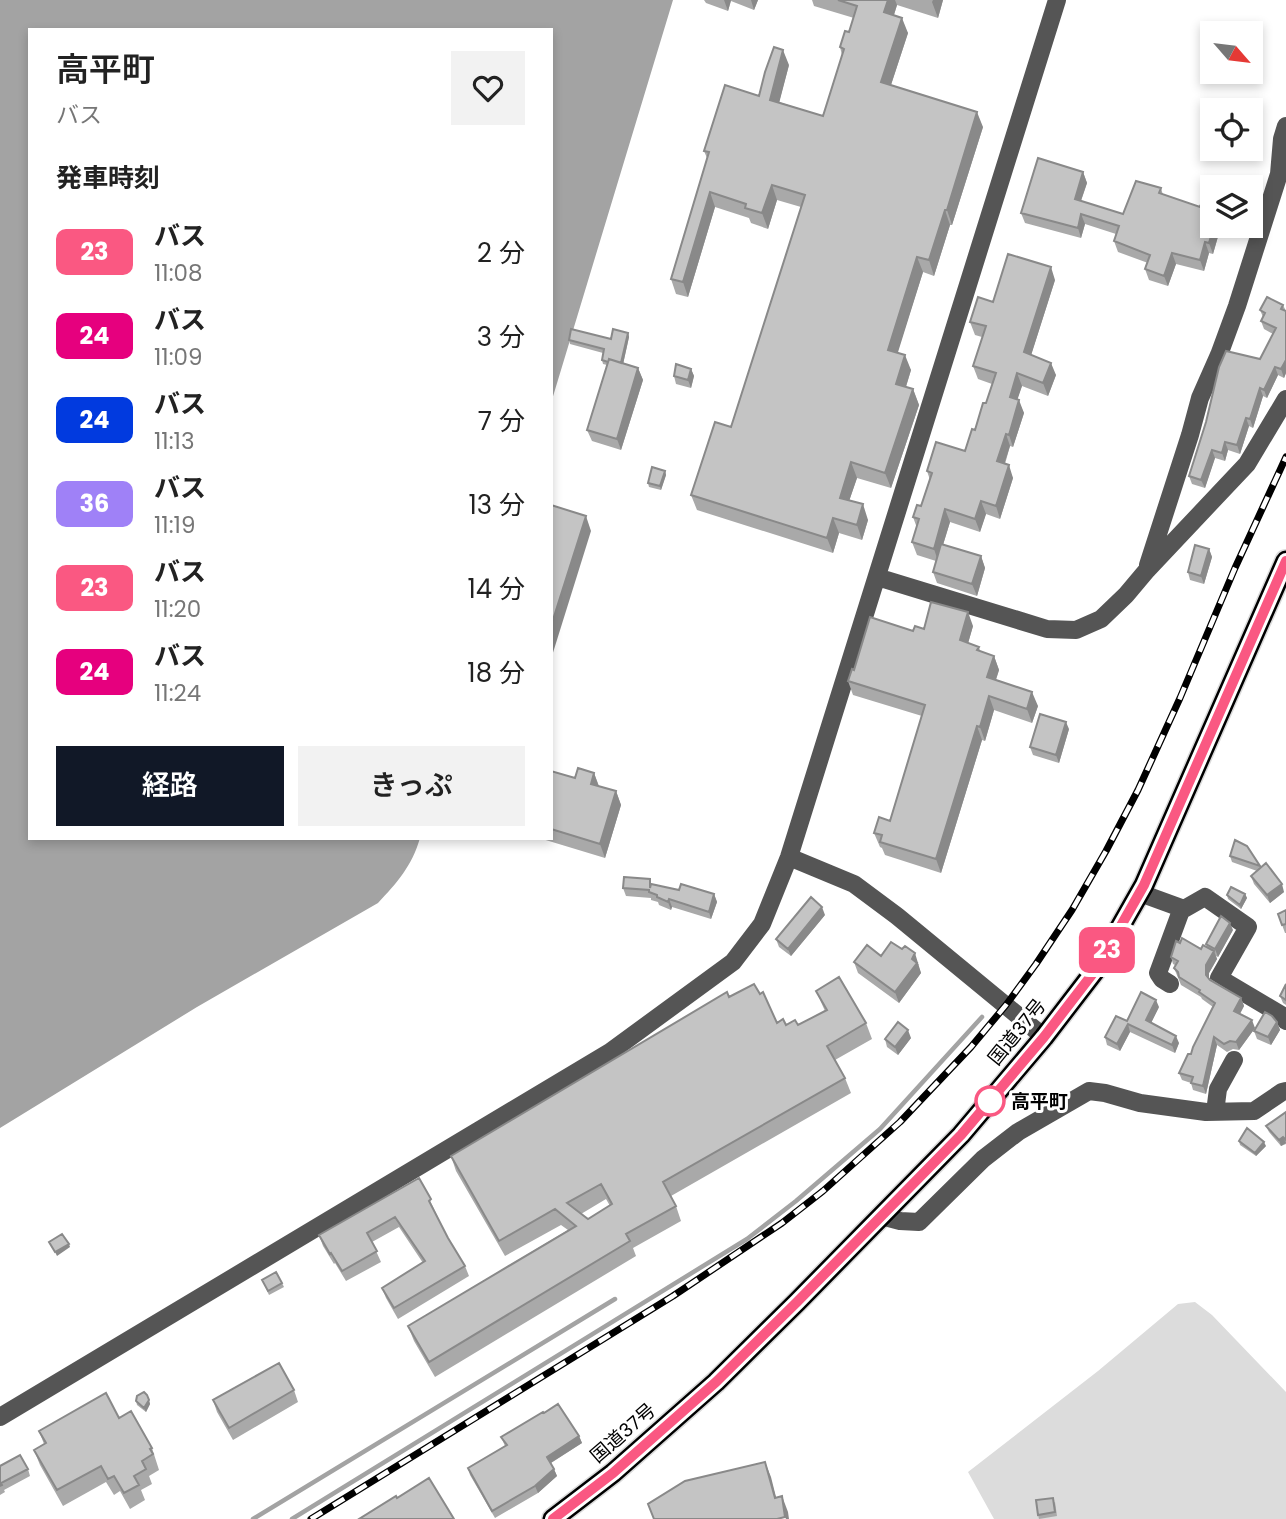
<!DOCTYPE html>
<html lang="ja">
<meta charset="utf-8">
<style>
body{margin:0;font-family:Poppins,"Noto Sans JP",sans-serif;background:#f2f2f2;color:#222;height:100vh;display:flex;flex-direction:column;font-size:26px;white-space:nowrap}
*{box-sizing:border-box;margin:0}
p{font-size:23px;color:#767676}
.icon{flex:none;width:38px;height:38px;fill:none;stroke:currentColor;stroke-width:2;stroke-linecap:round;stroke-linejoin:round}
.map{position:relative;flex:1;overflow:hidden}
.sheet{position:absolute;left:28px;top:28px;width:525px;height:812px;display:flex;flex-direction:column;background:#fff;border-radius:0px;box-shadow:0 4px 10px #0003}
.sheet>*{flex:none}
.badge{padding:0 14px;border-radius:10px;font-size:24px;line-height:46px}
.needle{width:46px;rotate:118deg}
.fabs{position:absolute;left:1200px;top:21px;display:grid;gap:14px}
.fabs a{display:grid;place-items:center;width:63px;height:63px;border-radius:0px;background:#fff;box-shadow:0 4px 10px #0003;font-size:35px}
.map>.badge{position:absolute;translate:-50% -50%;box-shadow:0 0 0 4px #fff}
h2{padding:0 28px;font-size:26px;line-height:63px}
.round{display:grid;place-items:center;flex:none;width:74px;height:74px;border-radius:0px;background:#f2f2f2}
.head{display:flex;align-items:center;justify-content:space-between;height:119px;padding:0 28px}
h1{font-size:33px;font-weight:600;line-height:52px}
.action{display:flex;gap:14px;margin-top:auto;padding:14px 28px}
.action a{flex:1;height:80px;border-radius:0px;background:#111827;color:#fff;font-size:28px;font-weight:600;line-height:80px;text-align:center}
.action a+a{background:#f2f2f2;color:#222}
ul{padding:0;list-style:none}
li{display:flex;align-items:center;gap:21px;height:84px;padding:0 28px}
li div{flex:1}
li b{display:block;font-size:26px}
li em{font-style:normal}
li .badge{min-width:77px;font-weight:700;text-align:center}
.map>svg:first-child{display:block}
.green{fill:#dcdcdc}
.water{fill:#a3a3a3}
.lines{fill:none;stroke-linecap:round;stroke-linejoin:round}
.stream{stroke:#a3a3a3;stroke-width:4.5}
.highway-casing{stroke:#dbdbdb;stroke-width:24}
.minor{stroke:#555;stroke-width:18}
.highway{stroke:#000;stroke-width:21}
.rail-casing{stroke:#000;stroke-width:7}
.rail{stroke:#fff;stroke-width:4.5;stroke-dasharray:13;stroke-linecap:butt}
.wall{fill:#a9a9a9;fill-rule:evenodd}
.shaded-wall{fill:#898989}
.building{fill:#c4c4c4;stroke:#898989;stroke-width:2;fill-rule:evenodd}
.line-casing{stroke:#fff;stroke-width:16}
.line{stroke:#fa5882;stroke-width:10}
.stop-dot{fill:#fff;stroke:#fa5882;stroke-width:3.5}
.labels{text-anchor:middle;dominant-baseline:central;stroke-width:6;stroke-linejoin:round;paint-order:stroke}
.street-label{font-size:19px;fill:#000;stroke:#fff}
.stop-label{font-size:19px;font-weight:bold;fill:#000;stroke:#fff;text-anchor:start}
</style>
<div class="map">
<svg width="1286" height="1519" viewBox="0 0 1286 1519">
<rect width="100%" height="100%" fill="#fff"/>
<path class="green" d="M1195,1302L1212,1315L1286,1392V1519H994L968,1472L1098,1371L1178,1304Z"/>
<path class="water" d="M0,0H673L551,403V30H30V838H420C412,866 397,883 378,903L197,1007L0,1128Z"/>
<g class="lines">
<path class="stream" d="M253,1519L615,1299
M292,1519L747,1239L796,1201L880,1129L982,1017"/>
<g class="highway-casing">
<path id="highway" d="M553,1519L613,1473L716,1382L797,1302L961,1135L1044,1037L1097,968L1144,885L1286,561"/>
</g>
<path class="minor" d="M1148,565L1190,435L1200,398L1219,355L1237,306L1279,174L1282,139L1286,126
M877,577L1047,629L1076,630L1101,619L1126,595L1147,570L1247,464L1286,399
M789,857L854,884L897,916L1044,1037
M1140,893L1184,909L1205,897L1248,927L1219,978L1283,1016L1286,1021
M1170,984L1162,979L1158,973L1182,908
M1215,1112L1218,1089L1234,1060
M881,1216L900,1221L919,1222L983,1159L1018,1132L1089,1091L1105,1093L1140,1103L1206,1112L1254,1111L1282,1092L1286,1091
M0,1417L610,1052L733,962L762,924L789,857L1057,0"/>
<use href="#highway" class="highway"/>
<g class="rail-casing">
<path id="rail" d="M311,1519L673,1296L782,1223L823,1191L900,1122L971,1047L1006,1005L1036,964L1072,910L1106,851L1138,790L1180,698L1235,568L1286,457"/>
</g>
<use href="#rail" class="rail"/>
</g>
<path class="wall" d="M704,0H758L754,10L731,1L728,11L706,3Z
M812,0H943L938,18L897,5L894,15L908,33L891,85L983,127L952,225H950L934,276L923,272L897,353L911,370L906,387L913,389L919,405L891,488L857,478L849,501L868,520L862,540L839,533L833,553L697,510L691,495L731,427L801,207L777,200L768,229L751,223L749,218L715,207L688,297L676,294L671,279L707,158L704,151L789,65L779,102L823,116L842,55L840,47L849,32L854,18L814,6Z
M1083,172L1087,183L1081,201L1123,214L1161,188L1163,195L1213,226H1221L1213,254L1209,253L1204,271L1176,264L1168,286L1149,280L1145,269L1148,263L1118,252L1114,241L1116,234L1085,224L1081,238L1025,223L1021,213Z
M1055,280L1031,355L1056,375L1048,396L1022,386L1017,399L1024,413L1013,447L1010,446L1005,464L1013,478L1000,519L986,514L980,532L950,522L943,545L981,556L985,568L977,596L937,583L933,572L936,561L917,555L912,542L917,528L913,517L921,506L930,480L927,471L965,451L986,403L992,384L978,379L973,366L982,337L975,335L970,322L993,302Z
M1283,305L1286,311V373L1284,378L1278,375L1267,398L1263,396L1253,428L1249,426L1240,454L1228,450L1225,461L1215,458L1205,488L1192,484L1189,476L1260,359L1273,334L1264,329L1261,321L1263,317L1260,310Z
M628,333L629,337L623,364L638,368L643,380L621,450L592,441L587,430L607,365L603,364L602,360L603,353L570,344L569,340L611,339Z
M691,369L694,376L691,388L676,384L674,376Z
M665,471L666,475L661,490L649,487L648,483Z
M1209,549L1212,557L1204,584L1190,580L1188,572Z
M973,626L968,643L979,647L980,651L994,656L999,670L996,680L1038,706L1032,723L994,710L985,741L982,740L941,873L885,855L882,848L880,847L874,833L890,821L922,716L853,695L848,681L854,670L913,631L924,629Z
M1069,729L1059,763L1033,755L1030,747Z
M551,771L575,778L594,773L599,786L616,791L621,805L605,858L539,838H551Z
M1230,856L1260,866V868L1284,892L1270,903L1254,884L1251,876L1257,871L1232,862Z
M652,884L679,890L714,894L717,902L711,919L672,907L671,910L659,905L658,902L651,900V898L626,896L623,888Z
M1245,894L1247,898L1241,909L1228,899L1227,895Z
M1286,910V933H1285L1281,922Z
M825,915L791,956L779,947L776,939Z
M1233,930L1218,957L1216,956L1217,959L1209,973V978L1241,998L1244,1006L1240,1014L1255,1028L1239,1050L1233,1049L1227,1052L1217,1045L1206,1094L1193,1090L1191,1083L1182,1080L1179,1073L1191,1054L1213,1007L1202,999L1201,997L1181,985L1174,968L1175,965L1173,964L1171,957L1207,947L1206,944Z
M881,956L919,964L918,965L921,973L899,1003L858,973L854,962Z
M1286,984V1005L1283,1003L1280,996Z
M816,991L866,1023L872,1039L835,1060L845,1078L851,1093L671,1196L676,1206L681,1221L633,1248L636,1256L435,1377L414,1341L408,1326L568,1230L561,1225L505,1256L456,1171L451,1156L729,997L777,1023L786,1025H798L825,1011ZM606,1199L610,1206L588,1219L581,1214Z
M1159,1007L1151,1023L1179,1043L1175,1053L1130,1032L1120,1051L1107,1045L1105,1037Z
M1277,1022L1280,1030L1271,1045L1257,1039L1254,1031Z
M911,1038L898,1055L887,1047L885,1039Z
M1286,1112V1144L1281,1146L1269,1132L1266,1126Z
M1239,1141L1266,1146L1256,1156L1240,1145Z
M419,1178L448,1238L465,1266L469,1276L398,1319L386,1298L382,1288L423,1263L399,1227L372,1242L381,1262L346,1281L335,1263L334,1264L323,1246L319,1235Z
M262,1280L282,1283L284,1287L269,1295Z
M294,1390L298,1402L233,1440L217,1412L213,1400Z
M147,1395L150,1404L146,1412L137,1405L136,1401Z
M119,1418L152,1448L159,1470L149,1476L152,1484L141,1490L145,1500L130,1509L120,1491L114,1495L106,1482L63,1506L40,1465L34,1450L44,1444L39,1431Z
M579,1436L582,1443L551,1463L557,1476L538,1493L495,1518L470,1475L468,1468L505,1446L501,1437Z
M0,1466L28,1469L30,1476L4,1490L5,1492L0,1495Z
M1055,1502L1057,1516L1039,1519L1038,1515Z"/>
<path class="shaded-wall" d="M724,0H731L728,11Z
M751,0H758L754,10Z
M888,0H895L897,5L890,27L884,12Z
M933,0H943L938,18L932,2Z
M902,18L908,33L887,97L881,82Z
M783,50L789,65L776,115L770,100Z
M977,112L983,127L952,225L947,210Z
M1083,172L1087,183L1078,209L1075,199Z
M772,185L777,200L768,229L762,213Z
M710,192L715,207L688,297L683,282Z
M945,210L950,225L934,276L929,260Z
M1081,214L1085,224L1081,238L1078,228Z
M1214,226H1221L1213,254L1209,243Z
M1205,242L1209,253L1204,271L1200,260Z
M1172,253L1176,264L1168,286L1164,276Z
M917,257L923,272L894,365L888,350Z
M1051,267L1055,280L1028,365L1024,352Z
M628,333L629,337L622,369L621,365Z
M905,355L911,370L902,399L896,384Z
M1286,360V373L1284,378L1281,369Z
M1051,363L1056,375L1048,396L1043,383Z
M1275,367L1278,375L1267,398L1264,390Z
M638,368L643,380L621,450L617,439Z
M691,369L694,376L691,388L688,380Z
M1017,373L1022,386L1014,410L1010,397Z
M1260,388L1263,396L1253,428L1250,419Z
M913,389L919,405L891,488L885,473Z
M1019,400L1024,413L1013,447L1009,435Z
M1246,418L1249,426L1240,454L1237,445Z
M1006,434L1010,446L1001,474L997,461Z
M1225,442L1228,450L1225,461L1222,453Z
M1212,450L1215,458L1205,488L1201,480Z
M851,462L857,478L845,513L840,498Z
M1009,465L1013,478L1000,519L996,506Z
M665,471L666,475L661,490L660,486Z
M981,501L986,514L980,532L975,519Z
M863,504L868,520L862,540L857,525Z
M945,509L950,522L938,561L934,549Z
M586,516L591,531L551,659V626Z
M833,518L839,533L833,553L827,538Z
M1209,549L1212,557L1204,584L1201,576Z
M981,556L985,568L977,596L972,584Z
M968,612L973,626L965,654L960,640Z
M994,656L999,670L992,691L987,677Z
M1032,692L1038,706L1032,723L1027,709Z
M989,696L994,710L985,741L980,727Z
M1066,722L1069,729L1059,763L1056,755Z
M977,726L982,740L941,873L936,859Z
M594,773L599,787L591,784Z
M616,791L621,805L605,858L600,844Z
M1282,884L1284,892L1270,903L1267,895Z
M714,894L717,902L711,919L709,912Z
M1245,894L1247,898L1241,909L1240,905Z
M669,899L672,907L671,910L668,902Z
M822,907L825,915L791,956L788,949Z
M1230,923L1233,930L1218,957L1215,949Z
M1214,951L1217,959L1209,973V983L1206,975V965Z
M915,953L921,973L899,1003L895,992Z
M1241,998L1244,1006L1237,1019L1234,1011Z
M1156,1000L1159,1007L1149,1027L1146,1020Z
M1252,1020L1255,1028L1239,1050L1236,1042Z
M1277,1022L1280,1030L1271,1045L1268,1037Z
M1128,1024L1130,1032L1120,1051L1117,1044Z
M908,1030L911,1038L898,1055L895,1047Z
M1176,1036L1179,1043L1175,1053L1172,1045Z
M1214,1037L1217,1045L1206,1094L1203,1086Z
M1283,1137L1286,1143L1281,1146L1279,1140Z
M1264,1142L1266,1146L1256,1156L1255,1153Z
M69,1244L70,1247L57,1256L55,1252Z
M149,1400L150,1404L146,1412L144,1408Z
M579,1436L582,1443L549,1464L547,1457Z
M765,1462L771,1477L780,1513L775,1498Z
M554,1469L557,1476L538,1493L535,1486Z
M782,1496L788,1512L789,1519H786L785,1517Z"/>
<path class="building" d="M838,0H888L884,12L902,18L881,82L977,112L947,210H945L929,260L917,257L888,350L905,355L896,384L913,389L885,473L851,462L840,498L863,504L857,525L833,518L827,538L691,495L715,422L731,427L805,195L772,185L762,213L745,208L746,204L710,192L683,282L671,279L709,152L704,151L725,85L759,96L765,72L774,47L783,50L770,100L823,116L844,49L840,47L845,31L849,32L857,6Z
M1038,158L1083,172L1075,199L1123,214L1136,181L1161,188L1159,193L1200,207L1201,204L1213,208V226H1214L1209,243L1205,242L1200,260L1172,253L1164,276L1145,269L1150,255L1114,241L1119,226L1081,214L1078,228L1021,213Z
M1008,254L1051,267L1024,352L1051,363L1043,383L1017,373L1010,397L1019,400L1009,435L1006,434L997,461L1009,465L996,506L981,501L975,519L945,509L934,549L912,542L919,519L913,517L917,505L921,506L932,473L927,471L936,442L965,451L972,429L975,430L983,403H986L996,373L973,366L986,326L970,322L978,297L993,302Z
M1267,297L1283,305L1281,309L1286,311V360L1281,369L1275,367L1264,390L1260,388L1250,419L1246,418L1237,445L1225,442L1222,453L1212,450L1201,480L1189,476L1206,422L1219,367L1226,351L1260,359L1276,328L1261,321L1265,313L1260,310Z
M571,329L611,339L613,329L628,333L621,363L609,359L608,362L602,360L604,349L569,340Z
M609,359L638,368L617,439L587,430Z
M676,364L691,369L688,380L674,376Z
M652,467L665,471L660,486L648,483Z
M551,505L586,516L551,626Z
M941,544L981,556L972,584L933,572Z
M1195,545L1209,549L1201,576L1188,572Z
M931,602L968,612L960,640L979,647L977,650L994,656L987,677L1032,692L1027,709L989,696L980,727L977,726L936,859L880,842L882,835L874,833L879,817L890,821L925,705L848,681L852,669L854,670L870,617L913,631L915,626L924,629Z
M1040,714L1066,722L1056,755L1030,747Z
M578,768L594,773L591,784L616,791L600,844L551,829V771L575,778Z
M1235,840L1247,846L1260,866L1230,856Z
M1266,863L1282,884L1267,895L1251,876Z
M624,877L650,879V888L651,884L679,890L681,884L714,894L709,912L669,899L668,902L657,897V895L649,892V890L623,888Z
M1231,887L1245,894L1240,905L1227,895Z
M811,897L822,907L788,949L776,939Z
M1286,910V924L1282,925L1278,914Z
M1221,916L1230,923L1215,949L1206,944Z
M1182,938L1201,949L1203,945L1214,951L1206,965V975L1210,980L1241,998L1234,1011L1252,1020L1236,1042L1230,1041L1224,1044L1214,1037L1203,1086L1191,1083L1193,1077L1179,1073L1188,1054H1191L1193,1047L1215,1003L1199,992L1200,990L1179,977L1178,972L1174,968L1178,961L1171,957L1176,941L1180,943Z
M891,942L902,949L905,946L915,953L912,959L917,963L895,992L854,962L867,945L881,956Z
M839,977L866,1023L827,1046L845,1078L663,1182L676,1206L626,1234L630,1241L429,1362L408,1326L576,1226L555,1209L499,1241L451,1156L727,992L729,997L754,984L760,994L763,992L777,1023L783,1019L786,1025L795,1020L798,1025L827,1010L816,991ZM601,1184L612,1204L588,1219L567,1203Z
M1286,984V1000L1280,996Z
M1141,992L1156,1000L1146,1020L1176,1036L1172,1045L1128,1024L1117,1044L1105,1037L1116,1016L1127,1021Z
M1265,1012L1272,1016L1277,1022L1268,1037L1254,1031Z
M898,1022L908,1030L895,1047L885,1039Z
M1286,1112V1140L1283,1137L1279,1140L1266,1126Z
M1247,1128L1264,1142L1255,1153L1239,1141Z
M419,1178L431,1199L429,1201L448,1238L465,1266L394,1308L382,1288L425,1261L395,1217L367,1233L377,1251L342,1271L331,1253L330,1254L319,1235Z
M62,1234L69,1244L55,1252L49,1242Z
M276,1272L282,1283L268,1291L262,1280Z
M279,1363L294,1390L229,1428L213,1400Z
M144,1392L147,1395L149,1400L144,1408L136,1401L137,1396Z
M106,1393L119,1418L131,1411L152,1448L150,1449L153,1454L142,1461L146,1469L134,1476L139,1485L124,1493L114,1476L108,1479L101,1466L57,1490L34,1450L46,1443L39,1431Z
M558,1404L579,1436L547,1457L554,1469L535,1486L492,1511L468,1468L507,1445L501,1437L543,1412L544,1413Z
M20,1455L28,1469L1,1483L2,1485L0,1486V1466Z
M765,1462L775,1498L782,1496L785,1517L777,1519H654L648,1504L685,1481Z
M429,1478L454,1519H359L396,1496L397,1498Z
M1053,1498L1055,1512L1038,1515L1036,1500Z"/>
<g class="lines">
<g class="line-casing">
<path id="line" d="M553,1519L613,1473L716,1382L797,1302L961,1135L1044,1037L1097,968L1144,885L1286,561"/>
</g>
<use href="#line" class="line"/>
</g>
<circle class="stop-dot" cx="990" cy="1101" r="14"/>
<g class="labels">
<g class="street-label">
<text transform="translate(1017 1032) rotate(-51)">国道37号</text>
<text transform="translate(623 1433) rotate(-41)">国道37号</text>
</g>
<g class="stop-label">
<text x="1011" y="1101">高平町</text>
</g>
</g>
</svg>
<div class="fabs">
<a><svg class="needle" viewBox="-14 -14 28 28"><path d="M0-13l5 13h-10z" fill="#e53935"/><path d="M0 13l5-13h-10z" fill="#767676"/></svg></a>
<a><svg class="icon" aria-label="locate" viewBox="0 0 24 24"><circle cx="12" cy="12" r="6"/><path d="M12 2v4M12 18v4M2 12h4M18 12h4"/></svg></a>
<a><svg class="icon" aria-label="layers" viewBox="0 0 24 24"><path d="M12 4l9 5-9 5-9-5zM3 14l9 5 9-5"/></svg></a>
</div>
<b class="badge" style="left:1107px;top:950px;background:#fa5882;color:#fff">23</b>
<section class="sheet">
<div class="head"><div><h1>高平町</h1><p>バス</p></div><a class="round"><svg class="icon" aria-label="heart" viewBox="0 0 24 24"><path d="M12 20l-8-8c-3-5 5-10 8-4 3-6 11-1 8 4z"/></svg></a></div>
<h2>発車時刻</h2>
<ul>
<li><span class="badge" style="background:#fa5882;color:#fff">23</span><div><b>バス</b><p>11:08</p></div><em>2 分</em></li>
<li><span class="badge" style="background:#e6007e;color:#fff">24</span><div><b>バス</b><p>11:09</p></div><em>3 分</em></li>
<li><span class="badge" style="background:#013adf;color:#fff">24</span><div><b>バス</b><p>11:13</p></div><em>7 分</em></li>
<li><span class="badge" style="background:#9f81f7;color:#fff">36</span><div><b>バス</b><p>11:19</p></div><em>13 分</em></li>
<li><span class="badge" style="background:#fa5882;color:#fff">23</span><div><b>バス</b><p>11:20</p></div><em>14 分</em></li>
<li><span class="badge" style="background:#e6007e;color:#fff">24</span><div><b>バス</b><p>11:24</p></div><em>18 分</em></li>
</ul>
<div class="action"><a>経路</a><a>きっぷ</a></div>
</section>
</div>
